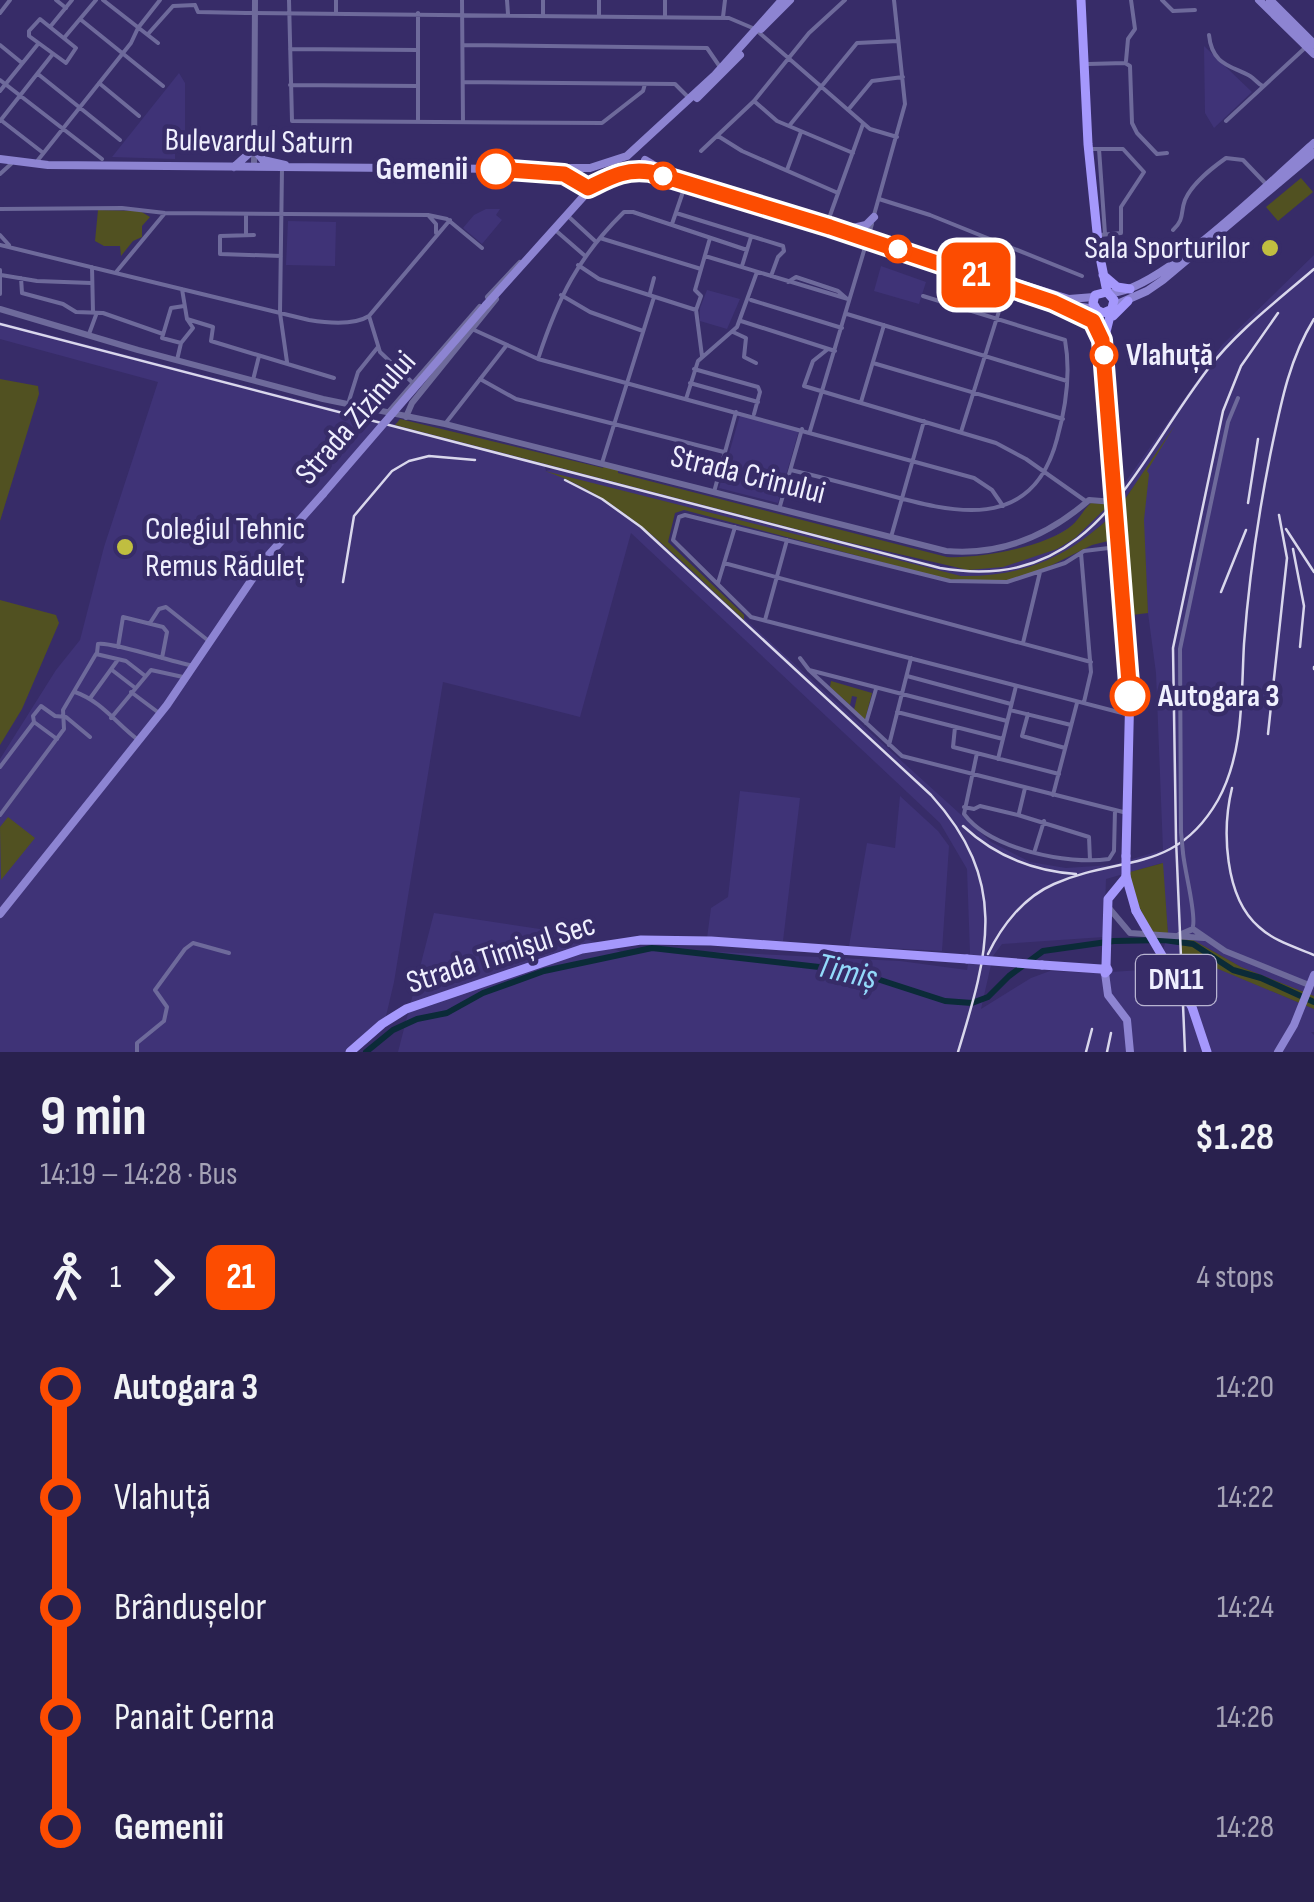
<!DOCTYPE html>
<meta charset="utf-8">
<style>
body{margin:0;font-family:"Sofia Sans Condensed",sans-serif;background:#352e58;color:#f1f3f6;height:100vh;display:flex;flex-direction:column;font-size:38px;white-space:nowrap}
*{box-sizing:border-box;margin:0}
p{font-size:32px;color:#a5a3b6}
.icon{flex:none;width:55px;height:55px;fill:none;stroke:currentColor;stroke-width:2;stroke-linecap:round;stroke-linejoin:round}
.map{position:relative;height:1052px;overflow:hidden}
.drawer{display:flex;flex-direction:column;background:#29214e;flex:1}
.drawer>*{flex:none}
.badge{padding:0 20px;border-radius:15px;font-size:35px;line-height:65px}
.map>.badge{position:absolute;translate:-50% -50%;box-shadow:0 0 0 5px #fff}
.legs{display:flex;align-items:center;gap:15px;height:110px;padding:0 40px;font-size:32px}
.legs p{margin-inline-start:auto}
.headline{display:flex;align-items:center;justify-content:space-between;height:170px;padding:0 40px}
h1{font-size:55px;font-weight:700;line-height:75px}
ul{padding:0 40px;list-style:none}
li{display:flex;align-items:center;gap:35px;height:110px;font-size:38px}
li i{display:grid;place-items:center;width:15px;height:100%;margin:0 12px;background:currentColor}
li i::after{content:'';width:25px;height:25px;margin:-12px;border:8px solid;border-radius:50%;background:#29214e}
li p{margin-inline-start:auto}
li:first-child i{background:linear-gradient(#0000 50%,currentColor 0)}
li:last-child i{background:linear-gradient(currentColor 50%,#0000 0)}
.map>svg:first-child{display:block}
.built{fill:#3f3377;fill-rule:evenodd}
.green{fill:#515121}
.lines{fill:none;stroke-linecap:round;stroke-linejoin:round}
.river{stroke:#0b2b38;stroke-width:6}
.minor{stroke:#6e6a9b;stroke-width:4}
.tertiary{stroke:#6e6a9b;stroke-width:6}
.secondary{stroke:#8d84d2;stroke-width:8}
.primary{stroke:#a598fc;stroke-width:9}
.rail{stroke:#d9d7ec;stroke-width:2.5}
.minor-bridge{stroke:#6e6a9b;stroke-width:4}
.secondary-bridge{stroke:#8d84d2;stroke-width:8}
.primary-bridge{stroke:#a598fc;stroke-width:9}
.line-1-casing{stroke:#fff;stroke-width:22}
.line-1{stroke:#fc4c01;stroke-width:15}
.stop-1-dot{fill:#fff;stroke:#fc4c01;stroke-width:5}
.poi-dot{fill:#c0be40;stroke:#372c68;stroke-width:4}
.labels{text-anchor:middle;dominant-baseline:central;stroke-width:9;stroke-linejoin:round;paint-order:stroke}
.shield{fill:#372c68;stroke:#b8b4d1;stroke-width:2.5}
.shield-label{font-size:30px;font-weight:bold;fill:#efeffe}
.street-label{font-size:32px;fill:#efeffe;stroke:#372c68}
.stop-label{font-size:32px;font-weight:bold;fill:#efeffe;stroke:#372c68;text-anchor:start}
.poi-label{font-size:32px;fill:#efeffe;stroke:#372c68;text-anchor:end}
.water-label{font-size:35px;font-style:italic;fill:#93dafa;stroke:#372c68}
</style>
<div class="map">
<svg width="1314" height="1052" viewBox="0 0 1314 1052">
<rect width="100%" height="100%" fill="#372c68"/>
<path class="built" d="M1204,46L1252,92L1214,128L1205,113Z
M179,73L185,83V140H175V159L112,157Z
M486,209H500L496,215L502,220L482,244L463,228L474,215Z
M288,221L336,222L335,266L286,265Z
M1314,255V996L1241,967L1181,933V953L1314,1009V1032H1311L1314,1035V1052H398L434,913L573,934L624,953L637,948L900,961L967,970L970,953L967,869L940,823L631,533L580,717L443,682L394,982L383,1029L356,1052H0V759L56,670L80,640L104,547L158,382L0,339V322L544,463L546,471L559,467L946,567H1002L1110,504L1222,345ZM559,475L921,568L961,576H995L1036,567L1078,546L1111,516L1143,475L1142,497L1148,613L1156,673L1163,850L1112,865L1066,868L1030,862L991,842L649,532L598,494ZM1162,863L1168,934L1157,969L1095,973L1050,971L1031,978L981,1009L993,956L1002,944L1104,937L1106,879Z
M881,266L926,282L919,304L874,291Z
M707,290L740,299L727,329L700,321V308Z
M740,415L799,430L778,503L719,488Z
M740,791L800,798L783,941L707,938L711,908L728,897Z
M900,796L938,831L949,846L942,951L849,946L867,843L895,848Z"/>
<path class="green" d="M1301,178L1313,192L1278,221L1266,207Z
M98,210L140,211L150,217L142,226V237L133,241L121,256L120,246H104L95,241Z
M0,379L38,386L39,394L0,521Z
M400,419L603,468L604,465L618,469V473L947,557C978,559 1057,546 1077,520C1082,514 1085,508 1091,503L1110,504L1075,538L1057,549L1003,567L968,570L834,539L395,425Z
M1175,425L1147,471L1149,474L1144,520L1148,613L1132,615L1121,505Z
M545,471L961,576C1022,577 1067,558 1111,516L1112,540L1092,545L1034,574L1007,582H957L684,510L675,513L668,542L744,615V620C683,564 626,499 545,471Z
M0,600L56,615L59,623L22,709L0,745Z
M831,681L872,693L865,720L854,710L857,697L852,696L850,705L830,687Z
M8,817L35,838L1,880L0,827Z
M1163,863L1168,934L1152,933L1132,892L1130,872Z
M1179,932L1241,967L1314,996V1009L1180,953Z"/>
<g class="lines">
<path class="river" d="M366,1052L393,1030L417,1019L447,1013L483,993L544,971L652,948L819,967L834,965L945,1001L972,1003L988,997L1009,976L1043,951L1114,941L1164,940L1193,944L1233,970L1261,978L1314,1002"/>
<path class="minor" d="M56,0L66,8
M103,0L158,43
M289,0L292,121L602,123L643,91L645,84
M462,0L463,122
M507,0L508,14
M665,0V16
M1162,0L1173,11L1195,10
M195,5L198,12L246,13L729,18L755,29L870,129L897,137
M336,12V0
M0,13L10,0
M543,14V0
M599,15V0
M723,17L725,0
M40,19L76,48L66,63L29,36V31Z
M80,19L163,86
M50,27L72,0
M148,34L173,6L195,5
M1209,35C1212,66 1233,66 1250,76C1255,79 1258,84 1263,86
M64,38L96,0
M0,45L22,63
M463,45L707,48L720,67
M290,49L418,50
M1126,61L1128,39L1135,29L1131,0
M1088,64L1125,63L1130,66L1132,123L1137,133L1157,154L1167,153
M38,74L120,140
M0,80L102,159
M463,82L675,84L689,98
M99,83L139,116
M290,85L418,86
M0,91L38,44
M754,101L777,121L853,153
M848,110L872,81L903,77
M0,121L52,55
M2,121L42,152
M1226,121L1306,47
M418,122V13
M789,126L857,43L898,41
M718,136L742,151L838,193
M1089,149H1123L1144,172L1121,207V233L1100,235
M1099,149L1105,234
M701,151L754,101L809,33L845,0
M38,160L131,43L138,28L160,0
M282,168L280,313L287,362
M787,170L801,132
M0,174L11,164
M879,199L930,215L1082,276
M0,209L122,208L165,213L428,215L436,224V233
M676,213L783,246L784,251L778,257L771,276
M428,215L447,219L482,248
M874,215L905,104L894,0
M569,217L595,241
M828,221L863,124
M672,224L686,183
M554,229L584,255
M1173,230C1185,219 1180,213 1185,200C1192,183 1212,168 1226,158L1243,160L1266,184
M0,235L9,245
M246,235V215
M254,235L220,236V254L281,256
M600,238L701,269
M0,245L309,320C327,323 353,326 369,316L450,220
M705,256L848,299
M578,265L599,279L696,310
M742,266L751,237
M92,267L93,312
M0,270V294
M117,271L165,213
M995,274L1004,246
M1,275L37,281L91,283
M21,278L22,293L63,304L76,312L103,313L163,334
M788,282L796,277L838,291L846,298
M650,293L654,278
M561,295L590,312L643,331
M751,300L842,328
M847,314L1067,381
M369,316L380,352L414,384
M187,319L213,327L211,341L334,378
M741,321L835,351
M472,329L538,359L974,478L992,490L1003,506
M733,332L746,338L744,357L756,363
M89,334L96,315
M181,343L162,338L171,308L184,306
M828,349L813,361L804,386L996,443L1026,459L1087,502
M702,356L696,310L701,296L695,290L710,238
M538,359C558,298 578,257 624,212H633L747,250
M177,360L181,343L193,328L187,319L182,289
M873,363L1063,419
M694,369L758,387L760,392L754,414
M480,379L516,399L724,452
M253,380L259,356
M690,383L758,402
M686,399L698,361L737,327L757,272
M861,402L884,325
M348,404L358,372L378,347
M445,424L506,346
M810,431L872,224
M961,432L1006,289
M602,463L654,297
M791,470C821,477 851,485 881,493C953,513 1032,534 1057,439C1066,407 1071,373 1065,340L923,296
M714,492L736,412
M780,506L802,429
M891,537L924,421
M1117,547L1084,551L1065,563L1007,582L950,581L685,515L679,517L673,540L751,617L1126,714
M1081,553L1091,672L1084,702
M724,563L1091,662
M718,583L735,527
M765,620L787,540
M150,623L159,609L166,607L210,642
M1023,643L1040,572
M118,647L123,617L163,627L167,632L162,658
M97,653L98,644C109,641 176,663 194,666
M800,658L809,670L1007,721
M112,670L134,687
M809,670L902,756L1127,813
M907,676L1011,704
M75,692C101,701 116,723 137,739
M131,692L159,713
M91,697L117,661
M1010,710L1071,725
M1116,710L1124,706L1127,690
M897,712L1003,739
M1028,714L1022,736L1065,748
M111,718L151,670L183,677
M34,722L57,739
M866,723L876,689
M955,727L953,747L1059,774
M889,745L911,658
M977,753L964,814C990,849 1067,865 1109,859L1114,851L1115,810
M998,759L1016,686
M0,767L34,722L33,716L41,706L55,716L66,717L90,737
M1053,795L1077,703
M964,807L974,809L980,806L1018,815L1089,837L1090,860
M1019,813L1025,788
M0,815L64,729L63,710L96,654L126,661L144,675
M1181,831L1180,649L1228,422L1238,398
M1035,850L1044,821
M1183,853C1185,873 1196,912 1193,926
M137,1052V1043L164,1021L167,1007L155,990L185,949L193,943L229,953"/>
<path class="tertiary" d="M254,167L255,0
M488,297L520,263
M0,309L138,350L323,399L445,424L946,551C1001,556 1049,535 1089,500L1114,502
M389,412L480,307
M406,417L412,403L496,299
M1109,908L1130,933L1204,938
M1179,935L1193,929L1225,951L1309,985"/>
<path class="secondary" d="M1259,0L1314,54
M1270,0L1314,44
M761,29L790,0
M697,98L740,55
M0,159L48,165L519,169L567,174L583,186L592,187
M645,160L660,169L899,244
M234,167L254,149L263,160L285,165
M528,168H590L627,156L715,75L782,0
M853,228L866,225L874,217
M988,274L1069,299L1094,297
M1109,293C1158,294 1274,178 1314,143
M486,305L592,187L613,175L639,170L830,227L1061,304L1096,309
M1113,306L1147,291L1163,280L1314,153
M0,914L167,705L267,557L323,494
M1105,973L1108,995L1127,1020L1130,1052
M1278,1052L1294,1025L1314,975"/>
<path class="primary" d="M1081,0L1088,144L1099,252L1107,292
M1103,275L1117,287L1130,289
M1053,301L1093,321L1102,335
M1112,309L1103,313L1097,310L1093,303L1095,295L1107,292L1114,300L1106,332L1130,686L1126,856
M1113,316L1128,301
M1126,876L1136,911
M1042,965L1101,969
M1105,973L1108,970L1106,966L1108,899L1126,877
M350,1052L382,1024L406,1009L582,949L641,940L711,941L967,959"/>
<path class="rail" d="M0,324L940,568C1093,594 1131,469 1208,369C1237,331 1277,301 1314,269
M565,480L602,499L641,527L931,795C1009,881 989,951 958,1052
M1248,503L1258,439
M1286,529L1314,572
M1293,549L1304,606L1300,647
M343,582L354,516L392,471L409,461L429,456L475,460
M1221,592L1246,530
M1314,669V667
M1268,734L1287,558L1279,515
M1232,788C1222,829 1224,897 1259,927C1274,941 1295,947 1314,955
M963,826C995,856 1033,871 1076,874
M988,954C1002,925 1024,897 1054,884C1119,855 1175,875 1218,800C1244,753 1241,697 1244,644C1249,577 1257,522 1270,456C1280,408 1288,361 1314,319
M1086,1052L1092,1029
M1107,1052L1111,1033
M1185,1052L1176,839L1173,648L1223,411L1241,366L1278,313"/>
<path class="minor-bridge" d="M1181,832L1183,853"/>
<path class="secondary-bridge" d="M323,494L486,305"/>
<path class="primary-bridge" d="M1126,856V876
M1136,911L1192,1007L1207,1052
M967,959L1042,965"/>
</g>
<g class="lines">
<g class="line-1-casing">
<path id="line-1" d="M496,169L564,174L588,188C609,178 625,168 650,172L830,227L1053,302L1093,321L1102,340L1130,696"/>
</g>
<use href="#line-1" class="line-1"/>
</g>
<g class="stop-1-dot">
<circle cx="496" cy="169" r="18"/>
<circle cx="663" cy="176" r="12"/>
<circle cx="898" cy="249" r="12"/>
<circle cx="1104" cy="355" r="12"/>
<circle cx="1130" cy="696" r="18"/>
</g>
<g class="poi-dot">
<circle cx="1270" cy="248" r="10"/>
<circle cx="125" cy="547" r="10"/>
</g>
<g class="labels">
<rect class="shield" x="1136" y="955" width="80" height="50" rx="8"/>
<g class="shield-label">
<text x="1176" y="980">DN11</text>
</g>
<g class="street-label">
<text transform="translate(259 142) rotate(1)">Bulevardul Saturn</text>
<text transform="translate(356 418) rotate(-49)">Strada Zizinului</text>
<text transform="translate(748 475) rotate(14)">Strada Crinului</text>
<text transform="translate(501 954) rotate(-18)">Strada Timișul Sec</text>
</g>
<g class="stop-label">
<text x="468" y="169" text-anchor="end">Gemenii</text>
<text x="1126" y="355">Vlahuță</text>
<text x="1158" y="696">Autogara 3</text>
</g>
<g class="poi-label">
<text x="1250" y="248">Sala Sporturilor</text>
<text x="145" y="529" text-anchor="start">Colegiul Tehnic<tspan x="145" dy="37">Remus Răduleț</tspan></text>
</g>
<g class="water-label">
<text transform="translate(847 972) rotate(13)">Timiș</text>
</g>
</g>
</svg>
<b class="badge" style="left:976px;top:275px;background:#fc4c01;color:#fff">21</b>
</div>
<section class="drawer">
<div class="headline"><div><h1>9 min</h1><p>14:19 – 14:28 · Bus</p></div><b>$1.28</b></div>
<div class="legs"><svg class="icon" aria-label="walk" viewBox="0 0 24 24"><circle cx="13" cy="4" r="2"/><path d="M13 8l-2 6 4 7M11 14l-3 7M7 12l3-4h3l4 4"/></svg>1<svg class="icon" aria-label="forward" viewBox="0 0 24 24"><path d="M9 5l7 7-7 7"/></svg><b class="badge" style="background:#fc4c01;color:#fff">21</b><p>4 stops</p></div>
<ul>
<li><i style="color:#fc4c01"></i><b>Autogara 3</b><p>14:20</p></li>
<li><i style="color:#fc4c01"></i><span>Vlahuță</span><p>14:22</p></li>
<li><i style="color:#fc4c01"></i><span>Brândușelor</span><p>14:24</p></li>
<li><i style="color:#fc4c01"></i><span>Panait Cerna</span><p>14:26</p></li>
<li><i style="color:#fc4c01"></i><b>Gemenii</b><p>14:28</p></li>
</ul>
</section>
